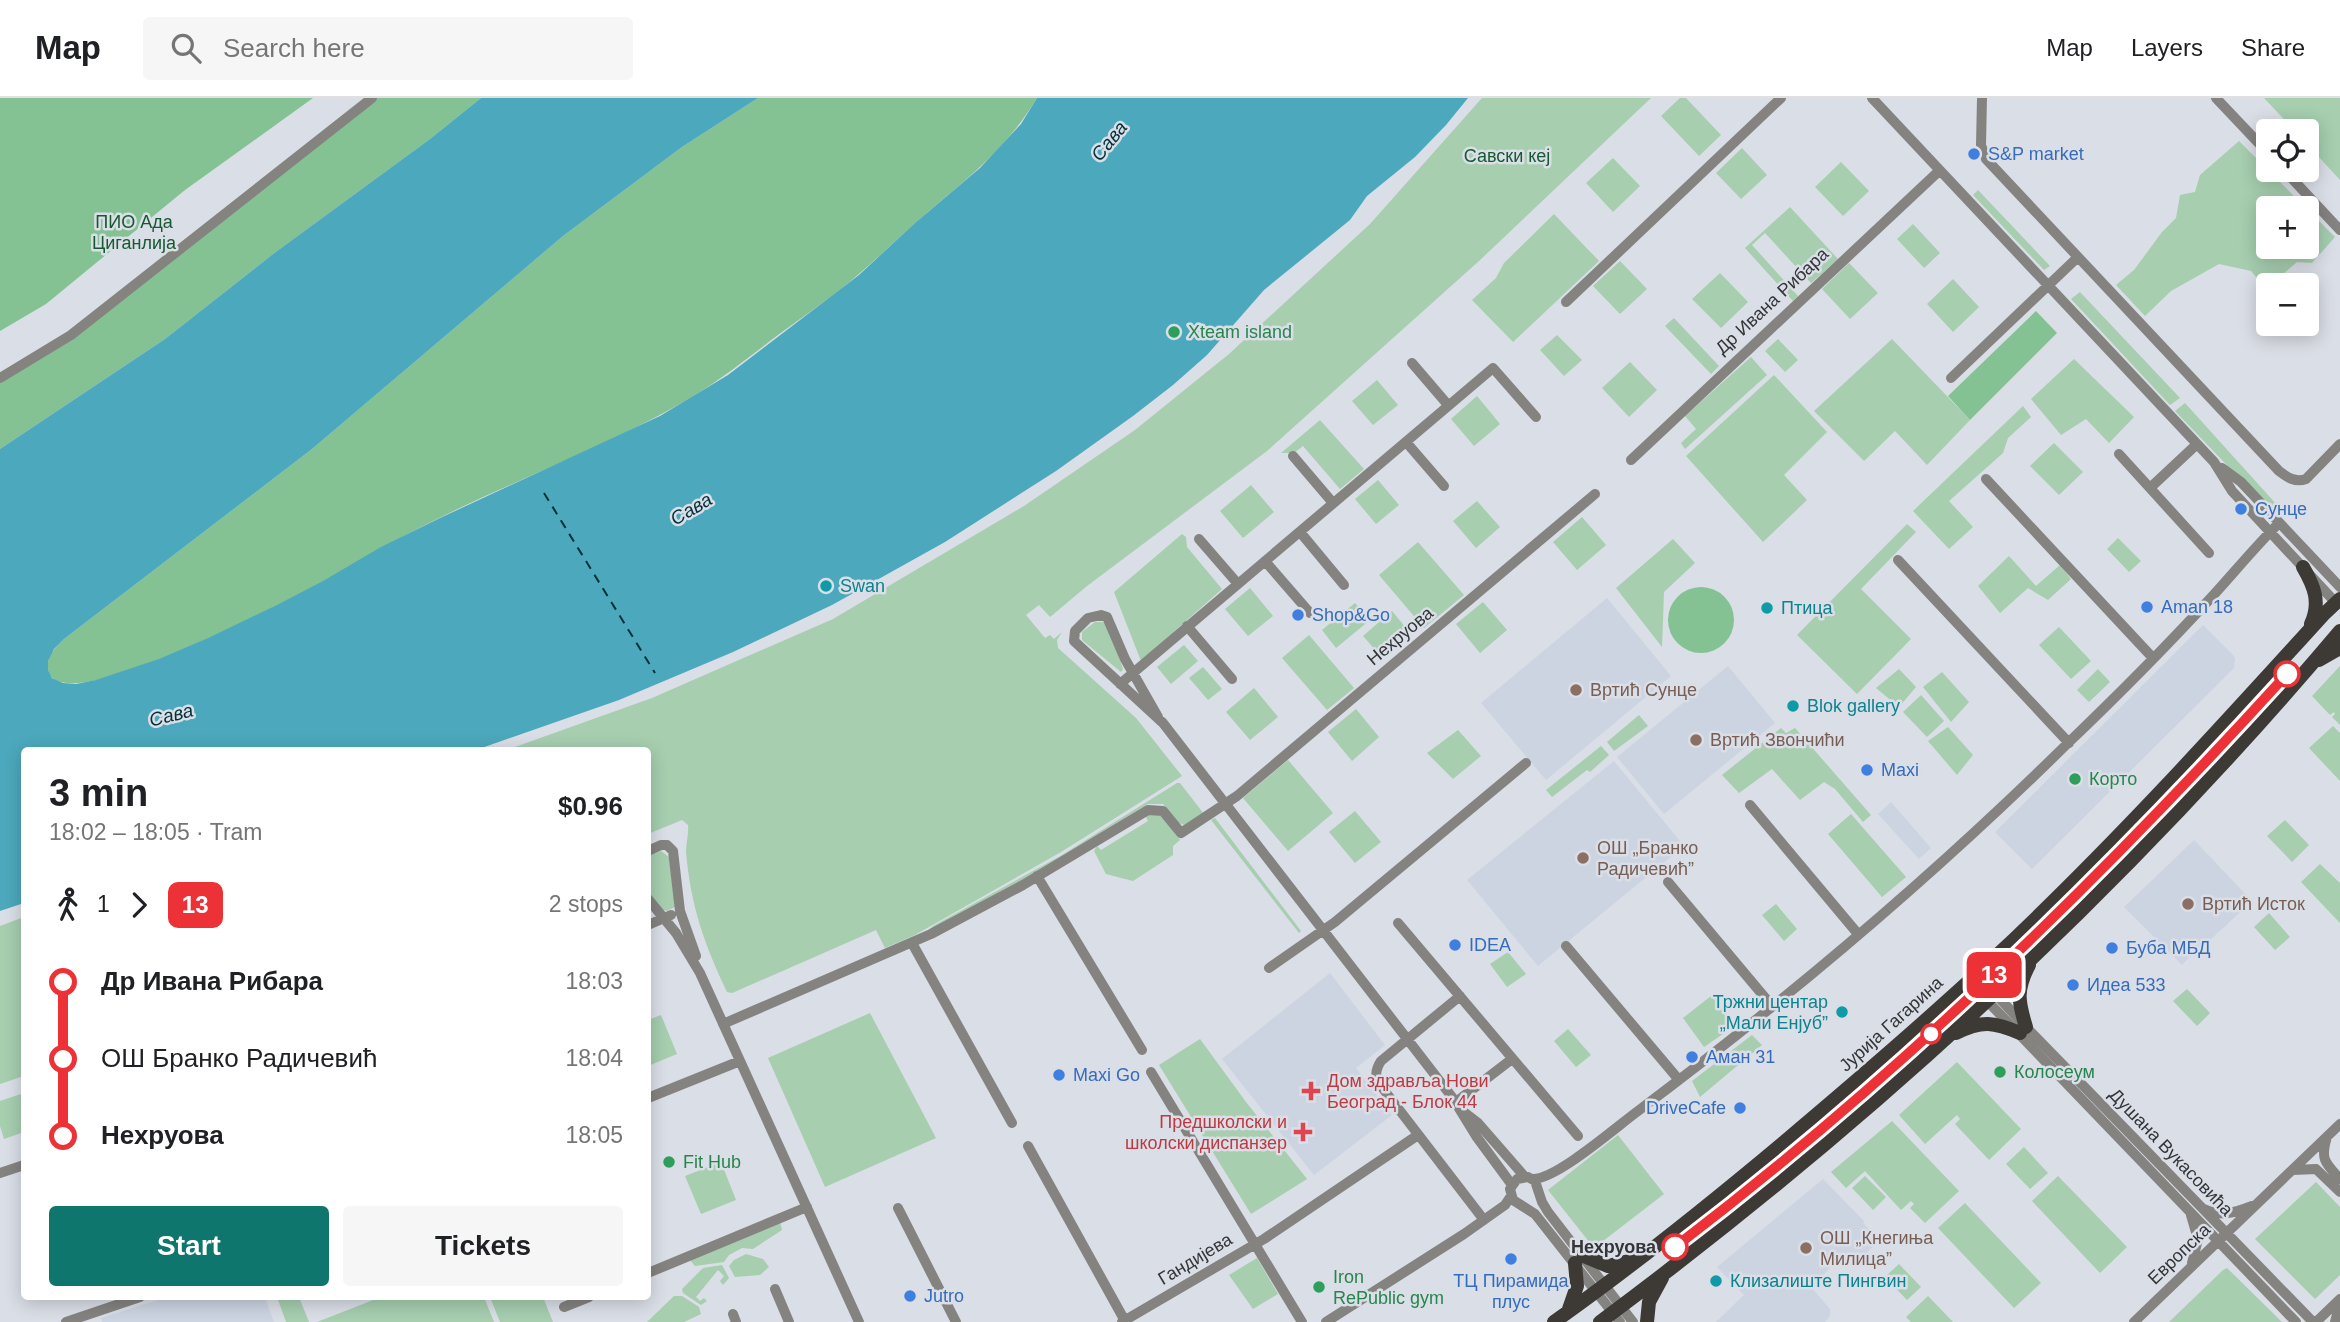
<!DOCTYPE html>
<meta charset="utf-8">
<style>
body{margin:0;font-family:Arial,sans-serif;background:#f6f6f6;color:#202124;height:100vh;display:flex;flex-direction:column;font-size:26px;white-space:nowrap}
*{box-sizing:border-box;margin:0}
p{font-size:23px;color:#757577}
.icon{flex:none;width:38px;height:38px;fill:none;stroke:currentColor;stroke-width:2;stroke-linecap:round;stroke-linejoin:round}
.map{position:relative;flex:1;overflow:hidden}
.panel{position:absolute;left:21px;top:649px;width:630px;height:553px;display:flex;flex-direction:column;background:#fff;border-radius:7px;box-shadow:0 4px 18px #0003}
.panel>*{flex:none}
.badge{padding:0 14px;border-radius:10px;font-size:24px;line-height:46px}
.buttons{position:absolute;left:2256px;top:21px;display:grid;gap:14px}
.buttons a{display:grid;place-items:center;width:63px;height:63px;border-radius:7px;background:#fff;box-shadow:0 4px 18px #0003;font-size:35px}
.map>.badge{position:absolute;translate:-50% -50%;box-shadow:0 0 0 4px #fff}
.legs{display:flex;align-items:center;gap:10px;height:77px;padding:0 28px;font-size:23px}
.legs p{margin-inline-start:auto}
.head{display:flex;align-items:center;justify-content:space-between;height:119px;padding:0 28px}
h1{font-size:38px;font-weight:600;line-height:52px}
.cta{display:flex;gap:14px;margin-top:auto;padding:14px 28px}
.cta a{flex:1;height:80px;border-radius:7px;background:#0f766e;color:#fff;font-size:28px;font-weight:600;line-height:80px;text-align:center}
.cta a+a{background:#f6f6f6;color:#202124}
ul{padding:0 28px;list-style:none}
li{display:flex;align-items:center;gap:24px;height:77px;font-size:26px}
li i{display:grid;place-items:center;width:10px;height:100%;margin:0 9px;background:currentColor}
li i::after{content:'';width:18px;height:18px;margin:-9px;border:5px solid;border-radius:50%;background:#fff}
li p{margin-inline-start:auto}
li:first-child i{background:linear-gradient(#0000 50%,currentColor 0)}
li:last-child i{background:linear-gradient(currentColor 50%,#0000 0)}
header{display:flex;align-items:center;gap:42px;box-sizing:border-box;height:98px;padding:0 35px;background:#fff;border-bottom:2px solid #e0e0e0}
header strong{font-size:33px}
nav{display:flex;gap:38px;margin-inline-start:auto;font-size:24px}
.search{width:490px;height:63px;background:#f6f6f6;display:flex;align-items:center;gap:18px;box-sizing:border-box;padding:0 24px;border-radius:7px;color:#757577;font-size:26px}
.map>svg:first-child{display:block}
.built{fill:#ccd4e2}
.green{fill:#a6ceaf}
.forest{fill:#84c294}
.water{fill:#4ca8bc}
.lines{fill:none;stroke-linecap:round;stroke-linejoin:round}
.ferry{stroke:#03313a;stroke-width:2;stroke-dasharray:9 7;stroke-linecap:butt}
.minor{stroke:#858380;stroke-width:10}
.major{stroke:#3d3a35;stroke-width:14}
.line-1-casing{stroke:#fff;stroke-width:16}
.line-1{stroke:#ed3237;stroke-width:10}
.shop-dot{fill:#3f7fe0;stroke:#dadee6;stroke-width:2.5}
.leisure-dot{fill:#2e9e5b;stroke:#dadee6;stroke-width:2.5}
.culture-dot{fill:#0f9aa8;stroke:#dadee6;stroke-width:2.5}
.stop-1-dot{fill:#fff;stroke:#ed3237;stroke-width:3.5}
.education-dot{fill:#8d6e63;stroke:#dadee6;stroke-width:2.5}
.health-dot{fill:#e0444e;stroke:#dadee6;stroke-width:2.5}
.labels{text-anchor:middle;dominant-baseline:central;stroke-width:5;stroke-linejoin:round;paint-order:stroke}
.shop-label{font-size:18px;fill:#366cbe;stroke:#dadee6;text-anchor:start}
.park-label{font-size:18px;fill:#155a30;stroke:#dadee6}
.street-label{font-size:18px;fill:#333538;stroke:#dadee6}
.leisure-label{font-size:18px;fill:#27864d;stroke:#dadee6;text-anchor:start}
.culture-label{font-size:18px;fill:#0d838f;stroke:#dadee6;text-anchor:start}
.education-label{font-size:18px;fill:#785e54;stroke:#dadee6;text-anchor:start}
.health-label{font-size:18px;fill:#be3a42;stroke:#dadee6;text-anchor:start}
.stop-label{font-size:18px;font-weight:bold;fill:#333538;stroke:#dadee6;text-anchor:end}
.water-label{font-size:19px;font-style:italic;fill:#03313a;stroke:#dadee6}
</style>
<header>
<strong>Map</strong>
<div class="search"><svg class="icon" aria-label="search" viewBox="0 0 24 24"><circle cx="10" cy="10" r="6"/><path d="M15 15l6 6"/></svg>Search here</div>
<nav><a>Map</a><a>Layers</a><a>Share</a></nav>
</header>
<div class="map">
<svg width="2340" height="1224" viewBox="0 0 2340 1224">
<rect width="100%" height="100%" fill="#dadee6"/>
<path class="built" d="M1607,500L1671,578L1546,682L1481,605Z
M2203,527L2233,557L2235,561L2234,570L2032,771L1995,734Z
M1728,568L1775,625L1664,716L1617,659Z
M1614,663L1684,748L1538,868L1467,782Z
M1891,704L1931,750L1919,761L1878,716Z
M2194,742L2252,803L2207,845L2204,844L2182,867L2124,809Z
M1330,875L1385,947L1356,970L1392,1017L1314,1077L1222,961Z
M1823,1081L1864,1123L1863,1125L1879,1142L1854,1168L1842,1158L1811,1189L1830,1211V1217L1827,1222L1825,1224H1716L1744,1197L1717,1169Z
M167,1199H265L274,1224H102L101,1220Z"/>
<path class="green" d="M1482,0H1651L1479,163L1267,353L1087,488L1050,519L1039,507L1026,517L1045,540L1050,537L1054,541L1062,534L1057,542L1058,550L1136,620L1182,678L1061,754L913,838L885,850L876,832L732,895L727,894C704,845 691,809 686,754C686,745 689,736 688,727L682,722L648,736V653H504L652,600L833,521L1024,408L1135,332L1229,256L1370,126Z
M1680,0H1686L1721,37L1699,58L1661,18Z
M2264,0H2340V82L2307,46L2306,33H2295Z
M2239,43L2306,110H2268V149H2306V110L2335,139L2312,165L2297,164L2266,191L2251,173L2219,166L2171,193L2145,218L2116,187L2134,172L2162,134L2176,120L2180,97L2195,94L2200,77Z
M1742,50L1767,77L1741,101L1716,75Z
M1613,60L1640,88L1613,114L1586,85Z
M1841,64L1869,93L1843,118L1815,89Z
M1978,92L2050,168L2044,172L1973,97Z
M1790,109L1838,161L1811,185L1765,135L1752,147L1798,198L1793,203L1745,150Z
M1554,116L1599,163L1513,244L1472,202L1496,180L1504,165Z
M1913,126L1940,155L1924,170L1897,141Z
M1620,163L1647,191L1620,216L1593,188Z
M1849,165L1878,195L1850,221L1822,191Z
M1720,175L1748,204L1721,230L1692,201Z
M1953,181L1979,209L1953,234L1927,206Z
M2080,194L2180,300L2170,307L2071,201Z
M1674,220L1719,268L1711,276L1665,228Z
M1557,237L1582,262L1564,278L1540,252Z
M1778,241L1798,262L1785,274L1765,253Z
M1892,241L1970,322L1927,367L1895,333L1864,363L1814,313Z
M1751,259L1767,277L1685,351L1681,345L1696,331L1685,318Z
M2074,261L2134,319L2109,345L2086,321L2061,337L2031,301Z
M1630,264L1657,292L1629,319L1602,290Z
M1774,277L1827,334L1784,377L1807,402L1763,444L1686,358Z
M1377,282L1398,307L1373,327L1352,303Z
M1477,298L1500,326L1474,348L1451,321Z
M2185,305L2277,407L2269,411L2175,313Z
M2023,308L2031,319L2008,340L2003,355L1949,403L1973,429L1949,451L1913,413Z
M1320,322L1364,371L1340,391L1303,348L1294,355H1281Z
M2054,345L2083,374L2059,397L2030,368Z
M1378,382L1399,407L1376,426L1355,401Z
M1251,387L1274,414L1243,440L1220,413Z
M1477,403L1500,429L1476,450L1453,423Z
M1582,419L1606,447L1577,472L1553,444Z
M1907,426L1916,434L1861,491L1911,541L1857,596L1797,537Z
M1182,436L1186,439L1187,449L1222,491L1141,563L1114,494Z
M2118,440L2141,463L2129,474L2107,451Z
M1673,441L1695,465L1664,494L1662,549L1616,490Z
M1418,444L1464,497L1424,530L1379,477Z
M2009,458L2036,488L2060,467L2071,481L2048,502L2028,490L2000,515L1978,488Z
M1250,490L1273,518L1248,538L1225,511Z
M1483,504L1507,532L1480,555L1456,526Z
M1355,505L1370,522L1336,550L1322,532Z
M1392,513L1407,531L1378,555L1363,538Z
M1095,524H1103L1108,527L1123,571L1121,574L1082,542V534Z
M2059,529L2091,563L2071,581L2039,547Z
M1309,537L1354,590L1327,612L1282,560Z
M1184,547L1198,563L1171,586L1157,569Z
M2340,568V627L2332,619L2335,616L2334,614L2330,617L2312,598Z
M1203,569L1222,591L1208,602L1189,580Z
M1899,571L1916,589L1899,609L1876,590Z
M2098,571L2110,584L2089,604L2077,592Z
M1942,574L1969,604L1951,624L1923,589Z
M1254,590L1278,619L1250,642L1226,614Z
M1921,597L1944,623L1927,639L1903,614Z
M1356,611L1379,639L1352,663L1328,634Z
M1639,617L1648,628L1614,653L1607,644Z
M2333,628L2340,635V683L2309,650Z
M1948,629L1973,657L1957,677L1928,643Z
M1781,630L1786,635L1795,630L1871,717L1863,724L1835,691L1824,684L1800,702L1772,671L1739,695L1722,677Z
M1458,632L1481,658L1453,681L1427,655Z
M1601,648L1609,657L1590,674L1587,672L1552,699L1546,692Z
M1288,662L1333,715L1288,753L1243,700Z
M1177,685H1180L1204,716L1184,727L1179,725L1163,706H1148L1028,779L929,832L933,828L1062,757Z
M1355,713L1381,744L1355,765L1329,734Z
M1158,715L1167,722L1180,742L1173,748V757L1133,783L1106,776L1094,753L1097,748L1101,752L1148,723L1145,717Z
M1851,716L1906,779L1882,799L1828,736Z
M1215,720L1301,833L1299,835L1211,722Z
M2285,722L2309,747L2292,764L2267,738Z
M661,753L669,759L675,809L667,813L663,812L648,794V758Z
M2320,766L2340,785V825L2301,784Z
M1776,806L1797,831L1784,843L1762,817Z
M2269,815L2290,839L2275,852L2254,829Z
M24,819V978L0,986V828Z
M1508,854L1526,876L1507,889L1490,866Z
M2187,891L2210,915L2197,928L2173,903Z
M1711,898L1736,927L1704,949L1683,920Z
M870,915L936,1040L825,1089L768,960Z
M661,917L677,956L648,968V922Z
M1568,931L1591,957L1576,969L1554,943Z
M1752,937L1762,947L1700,999L1692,983Z
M1200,941L1246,1004L1307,1081L1251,1116L1159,967Z
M1957,964L2021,1031L1989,1062L1955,1026L1960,1021L1957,1017L1925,1046L1899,1017Z
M24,995V1034L4,1041L0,1028V1003Z
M1892,1023L1959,1093L1925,1125L1910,1110L1914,1106L1911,1103L1901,1112L1865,1073L1846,1090L1831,1074Z
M1618,1037L1664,1096L1594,1150L1548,1092Z
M2024,1049L2048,1075L2030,1091L2006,1066Z
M721,1064L736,1102L701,1116L685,1078Z
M1865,1078L1886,1099L1873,1112L1852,1090Z
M2058,1078L2127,1149L2100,1175L2032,1103Z
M2316,1084L2340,1109V1177L2315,1201L2255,1141Z
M1965,1105L2041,1185L2014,1210L1938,1130Z
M780,1124L782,1132L753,1151L742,1150L729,1157L724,1164L695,1168L689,1161Z
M746,1156L763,1161L769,1169L760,1177L735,1179L729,1168L734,1162Z
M1257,1160L1278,1196L1253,1211L1229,1177Z
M1899,1166L1921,1189L1907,1202L1885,1179Z
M722,1167L729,1180L723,1187L720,1183L724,1178L718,1172L696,1199L700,1203L704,1200L707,1203L701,1207L683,1195L682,1191L703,1170Z
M2227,1170L2282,1224H2169L2223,1172Z
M674,1198H682L699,1209L701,1216L684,1224H647Z
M1928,1198L1953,1224H1911L1906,1219Z
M277,1199H299L309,1224H286Z
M381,1199H484L494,1224H317Z
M490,1199H543L553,1224H500Z"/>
<path class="forest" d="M0,0H313L185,92L46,206L0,233Z
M372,0H481L430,41L273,156L165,241L0,351V280L71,237Z
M758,0H1037C1003,56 962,84 914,126C896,142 879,159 860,175C835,197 805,217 778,237C745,262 714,287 678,307C599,352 512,383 431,424C394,442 360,463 324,483C273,511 219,536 165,559C145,567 56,605 48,572C45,559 56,549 64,541L312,351L563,138L682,49Z
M2036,213L2057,235L1970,322L1948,298Z
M1668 522a33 33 0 1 1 66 0a33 33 0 1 1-66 0Z"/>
<path class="water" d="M481,0H758L682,49L563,138L312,351L64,541L54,551L48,563V572L52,580L63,585L76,586L96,582L159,561L208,540L275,508L323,483L381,449L440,420L660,318L728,277L859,177L915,125L980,70L1021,26L1037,0H1468L1446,27L1415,59L1367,98L1350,122L1264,192L1207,257L1173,287L1133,318L1056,373L945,444L832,507L733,554L619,602L473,653H24V805L0,813V351L165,241L273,156L430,41Z"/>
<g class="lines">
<path class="ferry" d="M544,395L655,575"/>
<path class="minor" d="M1872,0L2214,364L2232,393L2336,505
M1982,0L1981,47L1986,61L2279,373C2287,379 2295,385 2306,381L2340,346
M2216,0L2268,55
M2284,72L2340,132
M1566,204L1781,0
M1412,265L1448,307
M0,280L71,237L372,0
M1951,280L2078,159
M1406,344L1444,388
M2119,356L2209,455
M1293,358L1333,405
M1631,362L1939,73
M2222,370L2241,384L2340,489
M1986,381L2152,559
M2150,390L2197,346
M1300,434L1344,487
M1199,441L1238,486
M1898,462L2069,645
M1265,463L1310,515
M1187,528L1232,581
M1120,586L1493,270L1536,319
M1158,619L1125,561L1107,519L1101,517L1088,520L1075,533L1074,543L1163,625L1452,999L1476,1038L1512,1087
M1750,707L1858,836
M648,753L661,747H667L673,753L680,813L696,858
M1037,778L1142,952
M1668,784L1772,908
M648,801L676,835L700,875L859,1224
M1398,825L1578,1038
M648,827L671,817
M912,845L1012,1025
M1566,848L1679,982
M1269,870L1335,824L1526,665
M1977,876L2026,929L2313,1224
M1968,883L2296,1224
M1460,898L1381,963C1373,975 1376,982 1384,992L1484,1122
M723,926L931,836L1023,787L1148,712L1163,713L1181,735L1237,698L1595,396
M1151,974L1302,1224
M648,1000L740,963
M1456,1004L1512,961
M1465,1015L1478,1025L1525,1079
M2327,1039C2320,1061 2325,1065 2340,1081
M1028,1048L1125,1223
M2293,1072L2316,1071L2340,1094
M0,1075L24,1067
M1533,1081C1557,1081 1616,1029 1638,1013C1789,900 1933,778 2067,646C2115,600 2163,552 2208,503C2232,477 2254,450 2279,425
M898,1110L956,1224
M2204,1111C2222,1119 2234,1115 2252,1108
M2191,1117L2198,1141L2192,1165
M648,1175L807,1109
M775,1191L789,1224
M564,1209L589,1199
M733,1216L736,1224
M66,1224L140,1199
M1122,1224L1264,1141L1418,1037
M1326,1224L1464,1136L1505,1107L1511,1098
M1620,1224L1535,1116L1513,1102L1510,1091L1517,1081L1528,1079L1535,1083L1542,1104L1548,1114L1633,1224
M2134,1224L2340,1026
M2316,1224L2340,1201
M2335,1224L2340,1205"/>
<path class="major" d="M2303,469C2314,488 2321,504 2311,526
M2319,562L2340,550
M2026,929C2018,903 2016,892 2029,867
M1956,935C1982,922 1994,924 2020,935
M1584,1158L1608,1168L1633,1162
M1569,1211L1577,1188L1575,1165
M1554,1224C1633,1168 1709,1107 1783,1045C1853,986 1923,926 1990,864C2107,755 2216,635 2323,517L2340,501
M1600,1224C1871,1023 2122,791 2340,533
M1647,1224L1649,1204L1662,1180"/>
</g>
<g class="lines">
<g class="line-1-casing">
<path id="line-1" d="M1675,1149C1898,979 2098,784 2287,576"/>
</g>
<use href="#line-1" class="line-1"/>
</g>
<g class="shop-dot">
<circle cx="1974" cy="56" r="7"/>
<circle cx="2241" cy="411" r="7"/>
<circle cx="2147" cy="509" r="7"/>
<circle cx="1298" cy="517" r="7"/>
<circle cx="1867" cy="672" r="7"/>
<circle cx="1455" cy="847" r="7"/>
<circle cx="2112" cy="850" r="7"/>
<circle cx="2073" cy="887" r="7"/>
<circle cx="1692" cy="959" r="7"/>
<circle cx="1059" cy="977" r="7"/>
<circle cx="1740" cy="1010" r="7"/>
<circle cx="1511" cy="1161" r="7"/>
<circle cx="910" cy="1198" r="7"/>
</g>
<g class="leisure-dot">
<circle cx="1174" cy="234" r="7"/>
<circle cx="2075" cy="681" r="7"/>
<circle cx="2000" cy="974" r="7"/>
<circle cx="669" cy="1064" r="7"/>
<circle cx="1319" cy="1189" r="7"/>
</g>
<g class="culture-dot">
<circle cx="826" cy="488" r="7"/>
<circle cx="1767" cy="510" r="7"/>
<circle cx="1793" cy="608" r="7"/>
<circle cx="1842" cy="914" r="7"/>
<circle cx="1716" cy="1183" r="7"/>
</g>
<g class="stop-1-dot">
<circle cx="2287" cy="576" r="12"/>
<circle cx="1931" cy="936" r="9"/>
<circle cx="1675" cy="1149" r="12"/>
</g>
<g class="education-dot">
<circle cx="1576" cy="592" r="7"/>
<circle cx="1696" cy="642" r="7"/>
<circle cx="1583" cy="760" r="7"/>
<circle cx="2188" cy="806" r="7"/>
<circle cx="1806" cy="1150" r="7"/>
</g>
<g class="health-dot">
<path d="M1307.5 982.5h7v7h7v7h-7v7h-7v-7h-7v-7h7z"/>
<path d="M1299.5 1023.5h7v7h7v7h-7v7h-7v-7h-7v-7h7z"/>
</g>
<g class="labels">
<g class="shop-label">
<text x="1988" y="56">S&amp;P market</text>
<text x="2255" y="411">Сунце</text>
<text x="2161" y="509">Aman 18</text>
<text x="1312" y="517">Shop&amp;Go</text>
<text x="1881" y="672">Maxi</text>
<text x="1469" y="847">IDEA</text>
<text x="2126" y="850">Буба МБД</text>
<text x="2087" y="887">Идеа 533</text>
<text x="1706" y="959">Аман 31</text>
<text x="1073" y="977">Maxi Go</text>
<text x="1726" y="1010" text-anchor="end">DriveCafe</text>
<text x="1511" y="1183" text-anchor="middle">ТЦ Пирамида<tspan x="1511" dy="21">плус</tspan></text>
<text x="924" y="1198">Jutro</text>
</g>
<g class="park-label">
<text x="1507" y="58">Савски кеј</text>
<text x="134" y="124">ПИО Ада<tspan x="134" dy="21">Циганлија</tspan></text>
</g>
<g class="street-label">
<text transform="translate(1772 203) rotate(-43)">Др Ивана Рибара</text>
<text transform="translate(1400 538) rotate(-40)">Нехруова</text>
<text transform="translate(1891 926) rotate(-42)">Јурија Гагарина</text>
<text transform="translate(2171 1054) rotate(46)">Душана Вукасовића</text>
<text transform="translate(2179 1156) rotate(-44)">Европска</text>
<text transform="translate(1195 1161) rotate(-31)">Гандијева</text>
</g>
<g class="leisure-label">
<text x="1188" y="234">Xteam island</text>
<text x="2089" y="681">Корто</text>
<text x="2014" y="974">Колосеум</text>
<text x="683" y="1064">Fit Hub</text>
<text x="1333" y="1179">Iron<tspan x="1333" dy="21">RePublic gym</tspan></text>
</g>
<g class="culture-label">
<text x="840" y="488">Swan</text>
<text x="1781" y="510">Птица</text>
<text x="1807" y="608">Blok gallery</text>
<text x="1828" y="904" text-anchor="end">Тржни центар<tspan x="1828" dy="21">„Мали Енјуб”</tspan></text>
<text x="1730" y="1183">Клизалиште Пингвин</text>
</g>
<g class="education-label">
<text x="1590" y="592">Вртић Сунце</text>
<text x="1710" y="642">Вртић Звончићи</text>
<text x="1597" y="750">ОШ „Бранко<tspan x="1597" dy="21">Радичевић”</tspan></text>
<text x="2202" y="806">Вртић Исток</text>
<text x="1820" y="1140">ОШ „Кнегиња<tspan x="1820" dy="21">Милица”</tspan></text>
</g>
<g class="health-label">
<text x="1327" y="983">Дом здравља Нови<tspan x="1327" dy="21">Београд - Блок 44</tspan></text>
<text x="1287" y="1024" text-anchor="end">Предшколски и<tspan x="1287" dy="21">школски диспанзер</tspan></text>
</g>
<g class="stop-label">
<text x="1656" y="1149">Нехруова</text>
</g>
<g class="water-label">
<text transform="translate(1109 43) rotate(-51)">Сава</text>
<text transform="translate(691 411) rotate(-31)">Сава</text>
<text transform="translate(171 617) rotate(-14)">Сава</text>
</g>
</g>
</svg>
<div class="buttons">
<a><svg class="icon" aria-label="locate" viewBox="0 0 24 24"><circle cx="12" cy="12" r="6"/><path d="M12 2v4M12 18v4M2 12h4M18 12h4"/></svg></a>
<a>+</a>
<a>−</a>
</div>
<b class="badge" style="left:1994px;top:877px;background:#ed3237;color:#fff">13</b>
<section class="panel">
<div class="head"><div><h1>3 min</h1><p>18:02 – 18:05 · Tram</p></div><b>$0.96</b></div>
<div class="legs"><svg class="icon" aria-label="walk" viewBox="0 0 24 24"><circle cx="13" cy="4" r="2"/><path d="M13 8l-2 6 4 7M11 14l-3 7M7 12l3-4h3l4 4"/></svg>1<svg class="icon" aria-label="forward" viewBox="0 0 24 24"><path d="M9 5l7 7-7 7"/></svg><b class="badge" style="background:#ed3237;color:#fff">13</b><p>2 stops</p></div>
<ul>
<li><i style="color:#ed3237"></i><b>Др Ивана Рибара</b><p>18:03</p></li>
<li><i style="color:#ed3237"></i><span>ОШ Бранко Радичевић</span><p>18:04</p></li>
<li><i style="color:#ed3237"></i><b>Нехруова</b><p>18:05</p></li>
</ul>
<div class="cta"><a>Start</a><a>Tickets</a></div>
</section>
</div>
